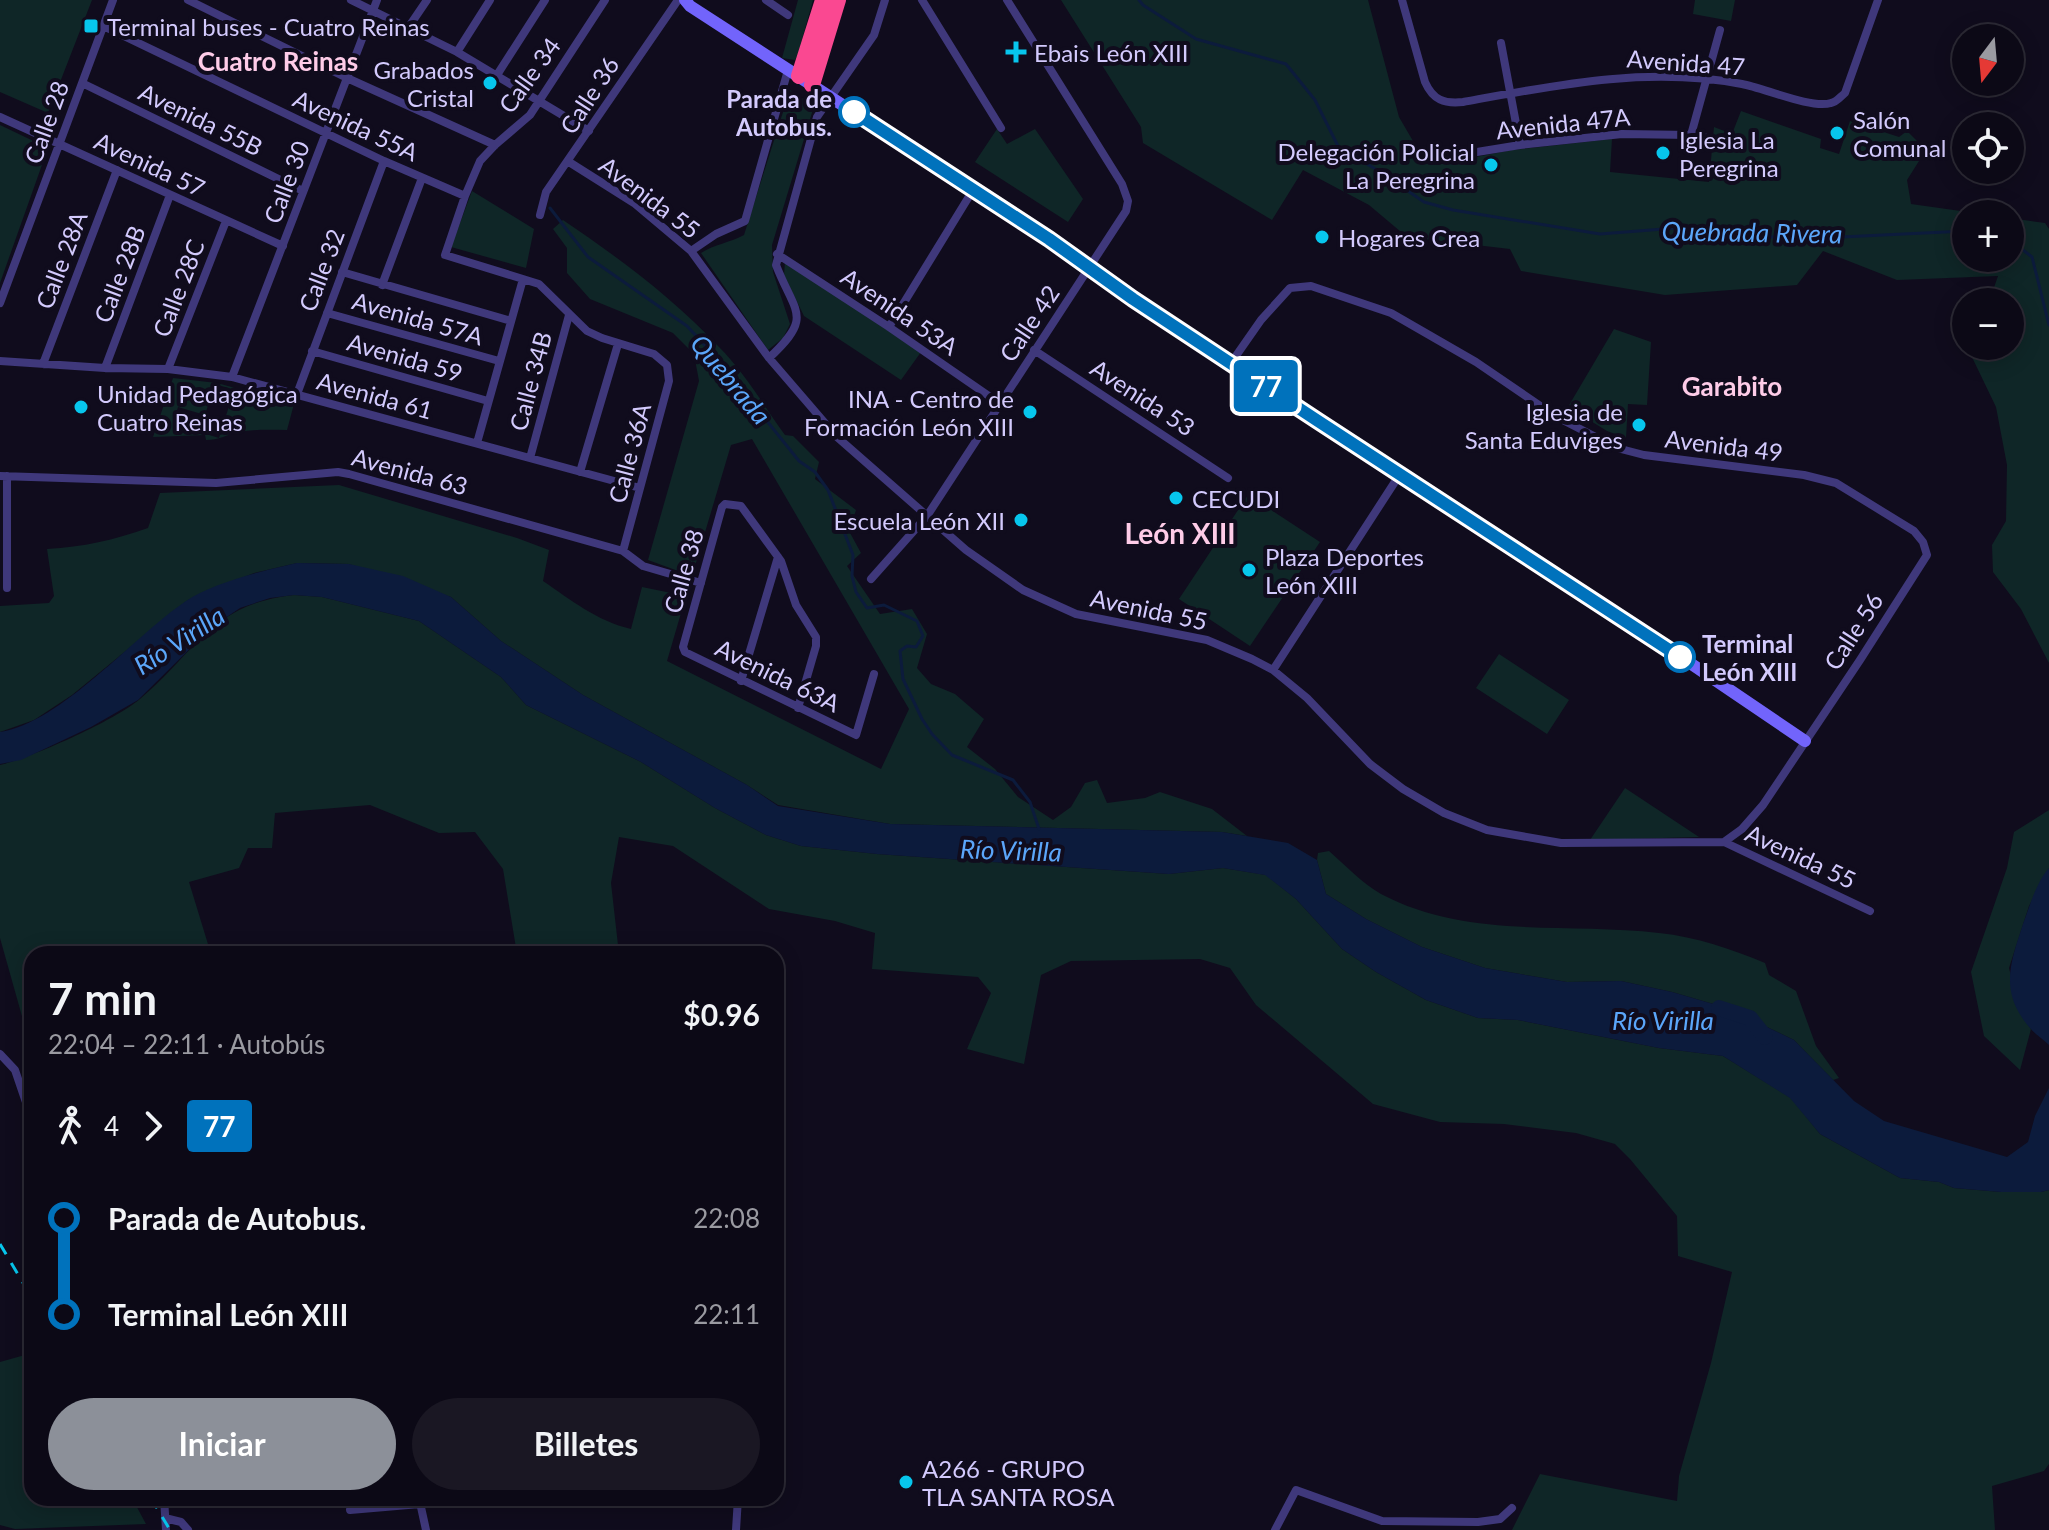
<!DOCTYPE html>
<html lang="es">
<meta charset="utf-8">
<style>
body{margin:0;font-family:Lato,sans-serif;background:#1a1723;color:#f1f3f6;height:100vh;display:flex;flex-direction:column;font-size:30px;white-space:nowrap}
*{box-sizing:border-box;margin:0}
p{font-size:26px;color:#9a9aa1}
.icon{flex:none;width:44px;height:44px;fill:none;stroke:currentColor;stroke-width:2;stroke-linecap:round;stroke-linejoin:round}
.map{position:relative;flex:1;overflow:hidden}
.details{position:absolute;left:24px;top:946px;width:760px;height:560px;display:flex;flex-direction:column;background:#0c0916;border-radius:24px;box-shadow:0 4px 20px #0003,0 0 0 2px #2c2a35}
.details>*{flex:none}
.badge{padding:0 16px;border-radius:6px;font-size:28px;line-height:52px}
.needle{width:52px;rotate:196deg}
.buttons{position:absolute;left:1952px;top:24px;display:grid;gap:16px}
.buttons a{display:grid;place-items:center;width:72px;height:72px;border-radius:50%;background:#0c0916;box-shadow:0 4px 20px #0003,0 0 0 2px #2c2a35;font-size:40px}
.map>.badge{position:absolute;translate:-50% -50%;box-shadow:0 0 0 4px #fff}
.legs{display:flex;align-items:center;gap:12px;height:88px;padding:0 24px;font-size:26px}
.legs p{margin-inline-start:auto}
.head{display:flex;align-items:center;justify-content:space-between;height:136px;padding:0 24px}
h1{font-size:44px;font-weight:700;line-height:60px}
.button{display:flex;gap:16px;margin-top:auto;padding:16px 24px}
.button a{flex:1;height:92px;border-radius:48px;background:#8c9099;color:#fff;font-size:32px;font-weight:700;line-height:92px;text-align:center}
.button a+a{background:#1a1723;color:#f1f3f6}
ul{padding:0 24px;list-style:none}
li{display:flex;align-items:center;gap:28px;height:96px;font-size:30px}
li i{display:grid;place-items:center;width:12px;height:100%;margin:0 10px;background:currentColor}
li i::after{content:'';width:20px;height:20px;margin:-10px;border:6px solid;border-radius:50%;background:#0c0916}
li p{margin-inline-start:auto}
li:first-child i{background:linear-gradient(#0000 50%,currentColor 0)}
li:last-child i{background:linear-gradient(currentColor 50%,#0000 0)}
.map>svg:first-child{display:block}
.green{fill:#0f2627;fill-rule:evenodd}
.water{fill:#0c1b3c}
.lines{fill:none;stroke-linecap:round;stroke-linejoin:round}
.stream{stroke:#0c1b3c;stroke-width:3}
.river{stroke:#0c1b3c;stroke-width:16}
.street{stroke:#3f387b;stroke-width:8}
.secondary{stroke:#7264fb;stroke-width:12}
.highway{stroke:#fa4891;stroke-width:16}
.rail{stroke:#07c6ed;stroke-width:3;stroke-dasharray:12 10;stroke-linecap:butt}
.line-1-casing{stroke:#fff;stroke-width:18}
.line-1{stroke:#0072bc;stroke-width:12}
.poi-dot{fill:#07c6ed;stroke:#100c1d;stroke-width:3}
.stop-1-dot{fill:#fff;stroke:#0072bc;stroke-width:4}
.labels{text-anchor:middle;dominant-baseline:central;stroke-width:8;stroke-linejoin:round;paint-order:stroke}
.poi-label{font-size:24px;fill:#d3cafd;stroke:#100c1d;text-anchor:start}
.street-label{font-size:24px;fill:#d3cafd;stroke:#100c1d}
.stop-label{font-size:24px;font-weight:bold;fill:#d3cafd;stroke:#100c1d;text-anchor:end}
.neighbourhood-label{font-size:26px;font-weight:bold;fill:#fecce8;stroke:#100c1d}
.water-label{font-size:26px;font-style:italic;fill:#5ba6fa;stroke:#100c1d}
.quarter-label{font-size:28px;font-weight:bold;fill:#fecce8;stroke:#100c1d}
</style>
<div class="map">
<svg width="2049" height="1530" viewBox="0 0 2049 1530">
<rect width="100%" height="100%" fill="#100c1d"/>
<path class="green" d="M0,0H92L48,113L0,92Z
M798,0H813L798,54L795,60L782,58Z
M1061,0H1368L1399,117L1413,141L1440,164L1512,150L1612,139L1610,172L1709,182L1714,127L1732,134L1741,111L1821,139L1820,148L1839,154L1850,121L1899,137L1907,131L1926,150L1907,180L1911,204L1982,214H1966V258H2010V218L2045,223L2049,229V663L2021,609L1993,572L1992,545L2006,521L2007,465L1996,407L1970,353L1973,346H2010V302H1989L1998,276L1897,280L1823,251L1797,285L1665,295L1521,271L1510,249L1407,237L1369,205L1303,170L1272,220L1143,143L1141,127Z
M1695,0H1735L1731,21L1693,14Z
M790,90L814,106L772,245L773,272L790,324L783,338L768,350L701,253C715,244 729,243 744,235Z
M0,125L48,148L0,283Z
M997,129L1007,144L1035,129L1083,199L1068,222L975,162Z
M472,191L534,229L526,268L451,247Z
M563,220C619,258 672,297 719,347C745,373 764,406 785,435L793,436L819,462L815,479L856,510L849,531L861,553L847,566L880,614L912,609L927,634L917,668L931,684L955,694L984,719L967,747L995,769L1018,797L1053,820L1071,807L1085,783L1097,780L1107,803L1145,798L1160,792L1212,809L1247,836L1222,832L890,824L778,805L747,785L583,695L501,641L451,597L349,564L297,563L254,573L188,600L72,695L34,720L0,732V606L49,603L54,596L47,549C83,547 114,540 148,528L160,493L339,485L517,538L549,550L543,581C571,600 597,621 631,629L642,587L686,596L667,661L881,769L909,709L752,439L731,445L692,576L648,560L699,381L694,354L673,333L590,299L567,273V248L553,229Z
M785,262L921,352L901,380L804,316L784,275Z
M1614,329L1651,342L1647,405L1628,404L1626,438L1607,431L1568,407Z
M173,378L217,383L294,404L287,430C271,430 255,429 239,432C226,435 219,440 206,440L205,435L153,437ZM215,384L245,393L241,406L230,403L219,438L173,424L178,407L205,415Z
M1248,495L1320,542L1250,646L1179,599Z
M294,595L322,597L419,621L501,677L526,705L641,762L715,808L766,835L801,846L877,854L1169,874L1223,868L1266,875L1296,899L1342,949L1376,972L1426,1000L1478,1018L1518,1020L1659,1048L1723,1056L1791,1098L1820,1134L1900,1178L1939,1182L1954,1188L2001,1192H2041L2049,1190V1464L2044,1471L1992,1486L1995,1530H1512L1540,1474L1677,1501L1679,1476L1711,1363L1732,1272L1678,1256L1677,1216L1630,1159L1615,1144L1576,1133L1504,1124L1440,1122L1373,1104L1256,1005L1230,968L1200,959L1071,961L1041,975L1024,1064L967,1049L991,993L978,977L872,969L875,933L835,921L769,909L673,846L619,837L611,883L619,954H517L503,869L475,832L439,833L370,805L275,813L272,848H248L239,868L189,882L211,954H32V1039L27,1034L0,938V765C33,757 114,721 140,699C197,651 211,604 294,595Z
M1499,654L1569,700L1547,734L1476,688Z
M1625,788L1699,837L1590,840Z
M2049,810V868L2029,906L2009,968L2020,1012L2031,1029L2020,1070L1984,1036L1971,972L2007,868L2014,832Z
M1329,851C1345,865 1363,884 1381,894C1468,940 1566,922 1659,933C1697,937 1731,949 1765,963L1769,975L1796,991L1816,1046L1839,1078L1833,1080L1794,1040L1727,1008L1672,992L1621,981L1567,982L1485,968L1422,947L1366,919L1326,894L1317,860L1318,853Z
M32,1353V1498H132L146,1524L15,1529L0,1525V1362Z"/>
<path class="water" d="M297,563L349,564L403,576L451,597L501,641L583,695L747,785L778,806L890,824L1222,832L1288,843L1317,860L1326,894L1366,919L1422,947L1485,968L1567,982L1621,981L1672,992L1727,1008L1794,1040L1854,1101L1884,1121L2007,1157L2028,1142L2035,1116L2049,1088V1190L2041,1192H2001L1954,1188L1939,1182L1900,1178L1820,1134L1790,1098L1723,1056L1659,1048L1518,1020L1478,1018L1426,1000L1376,972L1342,949L1296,899L1265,875L1223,868L1169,874L877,854L801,846L766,835L715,808L641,762L526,705L501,677L419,621L322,597L294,595L270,598L240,608L212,627L138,700L91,727L21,760L0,764V732C61,723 134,636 186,601C213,583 265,570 297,563Z
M2049,868V1045C2043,1039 2036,1035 2030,1028C1999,992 2010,964 2023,924C2030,905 2036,883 2049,868Z"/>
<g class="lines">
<path class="stream" d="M1139,0L1143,5L1196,39L1286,64L1315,100L1339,148L1379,171L1424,202L1453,210L1600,234L1689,227L1762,237H1841L1966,231
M550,208L588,257L687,326L714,355L799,461L815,472L828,490L853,555L852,576L856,592L867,608L884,605L917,621L923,636L916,647L907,646L900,651L903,679L922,719L932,734L952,755L1013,780L1030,802L1039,829
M2010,240L2032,257L2049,325"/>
<path class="river" d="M1719,1008L1750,1018L1765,1037"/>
<path class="street" d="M188,0L347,78L495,145
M351,0L457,52L589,131
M605,0L530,115L495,145L480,161L465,196L445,255L539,284L587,331L602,338L654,354L667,365L669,381L623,551
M766,0L788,15
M922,0L1001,128
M1402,0L1425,82C1433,100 1444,104 1463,102C1556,85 1648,66 1742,84C1764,88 1811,109 1831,103C1837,102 1840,97 1845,93L1878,0
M103,26L384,161L465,196
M408,28L427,0
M1501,43L1520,145
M457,52L490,0
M497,75L545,0
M82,83L303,191
M0,117L283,246
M1707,138L1691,135L1720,30
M1440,158L1520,145L1622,134L1691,135
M569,162L634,203L691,251L769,358L837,437L966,550L1023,590L1076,614L1207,640L1252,659L1273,670L1307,698L1370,764L1403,789L1444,813L1487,830L1561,843L1724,842L1870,911
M540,215L546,192L678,0
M691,251L716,234L745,221L788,70
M777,254L889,327L999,403
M342,272L511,321
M382,285L422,178
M0,303L113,0
M327,313L499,361
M889,327L973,190
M1034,350L1228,478
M312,351L488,401
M769,358C814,316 795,314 776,265L817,117L874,35L885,0
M0,361L105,368L168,369L232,377L640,488
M1231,363L1261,320L1290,288L1311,286L1391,313L1476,362L1555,416L1617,448L1644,455L1804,475L1836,483L1914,531L1923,542L1927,555L1860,660L1763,805L1742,829L1724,842
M43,364L117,170
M105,368L170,195
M168,369L226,221
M232,377L377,0
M297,394L384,161
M477,443L523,279
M530,458L569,315
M580,472L618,344
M0,476L216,483L338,472L349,474L623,551L643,566L701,583
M871,579L927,516L1126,211L1128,201L1122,184L1007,0
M7,588V476
M1273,670L1400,474
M741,681L778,557
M798,708L816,646V637L796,605L781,561L741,506L725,504L722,507L683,647L685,652L856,735L874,674
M0,1054L15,1070L32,1120
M164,1498L166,1530
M419,1498L426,1530
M350,1510L420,1504
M165,1518L181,1522L188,1530
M736,1530L738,1498
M1275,1530L1296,1490L1382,1521L1478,1522L1500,1519L1512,1508"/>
<path class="secondary" d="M685,0L690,6L1049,239L1207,347L1625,619L1805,741"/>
<path class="highway" d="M799,76L823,0
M812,85L838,0"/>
<path class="rail" d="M0,1244L32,1298
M151,1498L170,1530"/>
</g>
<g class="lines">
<g class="line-1-casing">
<path id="line-1" d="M854,112L1049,239L1133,299L1318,421L1680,657"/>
</g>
<use href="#line-1" class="line-1"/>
</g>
<g class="poi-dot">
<rect x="83" y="18" width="16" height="16" rx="4"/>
<path d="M1012 40h8v8h8v8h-8v8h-8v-8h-8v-8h8z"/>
<circle cx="490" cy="83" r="8"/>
<circle cx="1837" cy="133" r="8"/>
<circle cx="1663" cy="153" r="8"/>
<circle cx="1491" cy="165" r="8"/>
<circle cx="1322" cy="237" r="8"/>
<circle cx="81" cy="407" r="8"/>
<circle cx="1030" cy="412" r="8"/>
<circle cx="1639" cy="425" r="8"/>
<circle cx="1176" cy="498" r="8"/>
<circle cx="1021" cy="520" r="8"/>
<circle cx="1249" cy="570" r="8"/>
<circle cx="906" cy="1482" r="8"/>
</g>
<g class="stop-1-dot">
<circle cx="854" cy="112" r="14"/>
<circle cx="1680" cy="657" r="14"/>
</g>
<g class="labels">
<g class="poi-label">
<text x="107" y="26">Terminal buses - Cuatro Reinas</text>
<text x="1034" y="52">Ebais León XIII</text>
<text x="474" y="69" text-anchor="end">Grabados<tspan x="474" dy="28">Cristal</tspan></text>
<text x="1853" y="119">Salón<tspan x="1853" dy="28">Comunal</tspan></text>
<text x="1679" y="139">Iglesia La<tspan x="1679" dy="28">Peregrina</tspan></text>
<text x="1475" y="151" text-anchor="end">Delegación Policial<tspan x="1475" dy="28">La Peregrina</tspan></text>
<text x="1338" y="237">Hogares Crea</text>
<text x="97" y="393">Unidad Pedagógica<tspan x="97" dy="28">Cuatro Reinas</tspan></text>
<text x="1014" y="398" text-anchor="end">INA - Centro de<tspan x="1014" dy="28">Formación León XIII</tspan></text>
<text x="1623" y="411" text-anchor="end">Iglesia de<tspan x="1623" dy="28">Santa Eduviges</tspan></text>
<text x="1192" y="498">CECUDI</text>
<text x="1005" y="520" text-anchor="end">Escuela León XII</text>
<text x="1265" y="556">Plaza Deportes<tspan x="1265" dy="28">León XIII</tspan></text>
<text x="922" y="1468">A266 - GRUPO<tspan x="922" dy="28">TLA SANTA ROSA</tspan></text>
</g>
<g class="street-label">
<text transform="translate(1686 62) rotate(4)">Avenida 47</text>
<text transform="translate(529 75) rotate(-54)">Calle 34</text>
<text transform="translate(589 95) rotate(-57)">Calle 36</text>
<text transform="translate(201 119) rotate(26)">Avenida 55B</text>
<text transform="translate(46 122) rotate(-70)">Calle 28</text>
<text transform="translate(1563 123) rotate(-6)">Avenida 47A</text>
<text transform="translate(356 125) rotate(25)">Avenida 55A</text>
<text transform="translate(150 164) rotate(25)">Avenida 57</text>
<text transform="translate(286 182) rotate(-69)">Calle 30</text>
<text transform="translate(650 197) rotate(37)">Avenida 55</text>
<text transform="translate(61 260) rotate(-69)">Calle 28A</text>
<text transform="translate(321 270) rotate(-69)">Calle 32</text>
<text transform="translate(119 274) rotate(-69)">Calle 28B</text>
<text transform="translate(178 288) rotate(-69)">Calle 28C</text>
<text transform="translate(900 311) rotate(34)">Avenida 53A</text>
<text transform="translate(418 318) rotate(16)">Avenida 57A</text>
<text transform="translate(1029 323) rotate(-56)">Calle 42</text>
<text transform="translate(405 357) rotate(16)">Avenida 59</text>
<text transform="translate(530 381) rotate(-75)">Calle 34B</text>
<text transform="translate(375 395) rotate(15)">Avenida 61</text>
<text transform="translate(1143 397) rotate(33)">Avenida 53</text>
<text transform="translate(1724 445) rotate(7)">Avenida 49</text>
<text transform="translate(629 453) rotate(-75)">Calle 36A</text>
<text transform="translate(410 471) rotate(15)">Avenida 63</text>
<text transform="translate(683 571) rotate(-74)">Calle 38</text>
<text transform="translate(1149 609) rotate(12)">Avenida 55</text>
<text transform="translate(1853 631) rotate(-57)">Calle 56</text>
<text transform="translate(778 675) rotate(26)">Avenida 63A</text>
<text transform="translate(1801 856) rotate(25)">Avenida 55</text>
</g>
<g class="stop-label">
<text x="832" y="98">Parada de<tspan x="832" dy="28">Autobus.</tspan></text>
<text x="1702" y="643" text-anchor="start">Terminal<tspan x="1702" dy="28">León XIII</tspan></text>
</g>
<g class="neighbourhood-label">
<text x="278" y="61">Cuatro Reinas</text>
<text x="1732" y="386">Garabito</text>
</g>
<g class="water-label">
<text transform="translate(1752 232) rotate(1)">Quebrada Rivera</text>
<text transform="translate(731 379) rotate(50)">Quebrada</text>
<text transform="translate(179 640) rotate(-33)">Río Virilla</text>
<text transform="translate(1011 850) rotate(2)">Río Virilla</text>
<text x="1663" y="1020">Río Virilla</text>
</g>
<g class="quarter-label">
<text x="1180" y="533">León XIII</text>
</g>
</g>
</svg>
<div class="buttons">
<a><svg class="needle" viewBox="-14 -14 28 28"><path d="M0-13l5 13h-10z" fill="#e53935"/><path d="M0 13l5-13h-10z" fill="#9a9aa1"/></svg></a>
<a><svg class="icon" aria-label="locate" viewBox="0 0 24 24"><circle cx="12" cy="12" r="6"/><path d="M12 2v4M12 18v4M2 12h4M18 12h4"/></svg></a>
<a>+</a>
<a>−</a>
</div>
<b class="badge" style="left:1266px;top:386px;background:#0072bc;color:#fff">77</b>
<section class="details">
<div class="head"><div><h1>7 min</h1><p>22:04 – 22:11 · Autobús</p></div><b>$0.96</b></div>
<div class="legs"><svg class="icon" aria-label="walk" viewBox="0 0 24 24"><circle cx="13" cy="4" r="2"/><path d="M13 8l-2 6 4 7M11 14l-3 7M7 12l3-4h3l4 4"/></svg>4<svg class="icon" aria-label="forward" viewBox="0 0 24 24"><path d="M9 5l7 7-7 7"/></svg><b class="badge" style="background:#0072bc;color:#fff">77</b></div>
<ul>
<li><i style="color:#0072bc"></i><b>Parada de Autobus.</b><p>22:08</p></li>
<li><i style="color:#0072bc"></i><b>Terminal León XIII</b><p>22:11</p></li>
</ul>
<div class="button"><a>Iniciar</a><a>Billetes</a></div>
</section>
</div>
